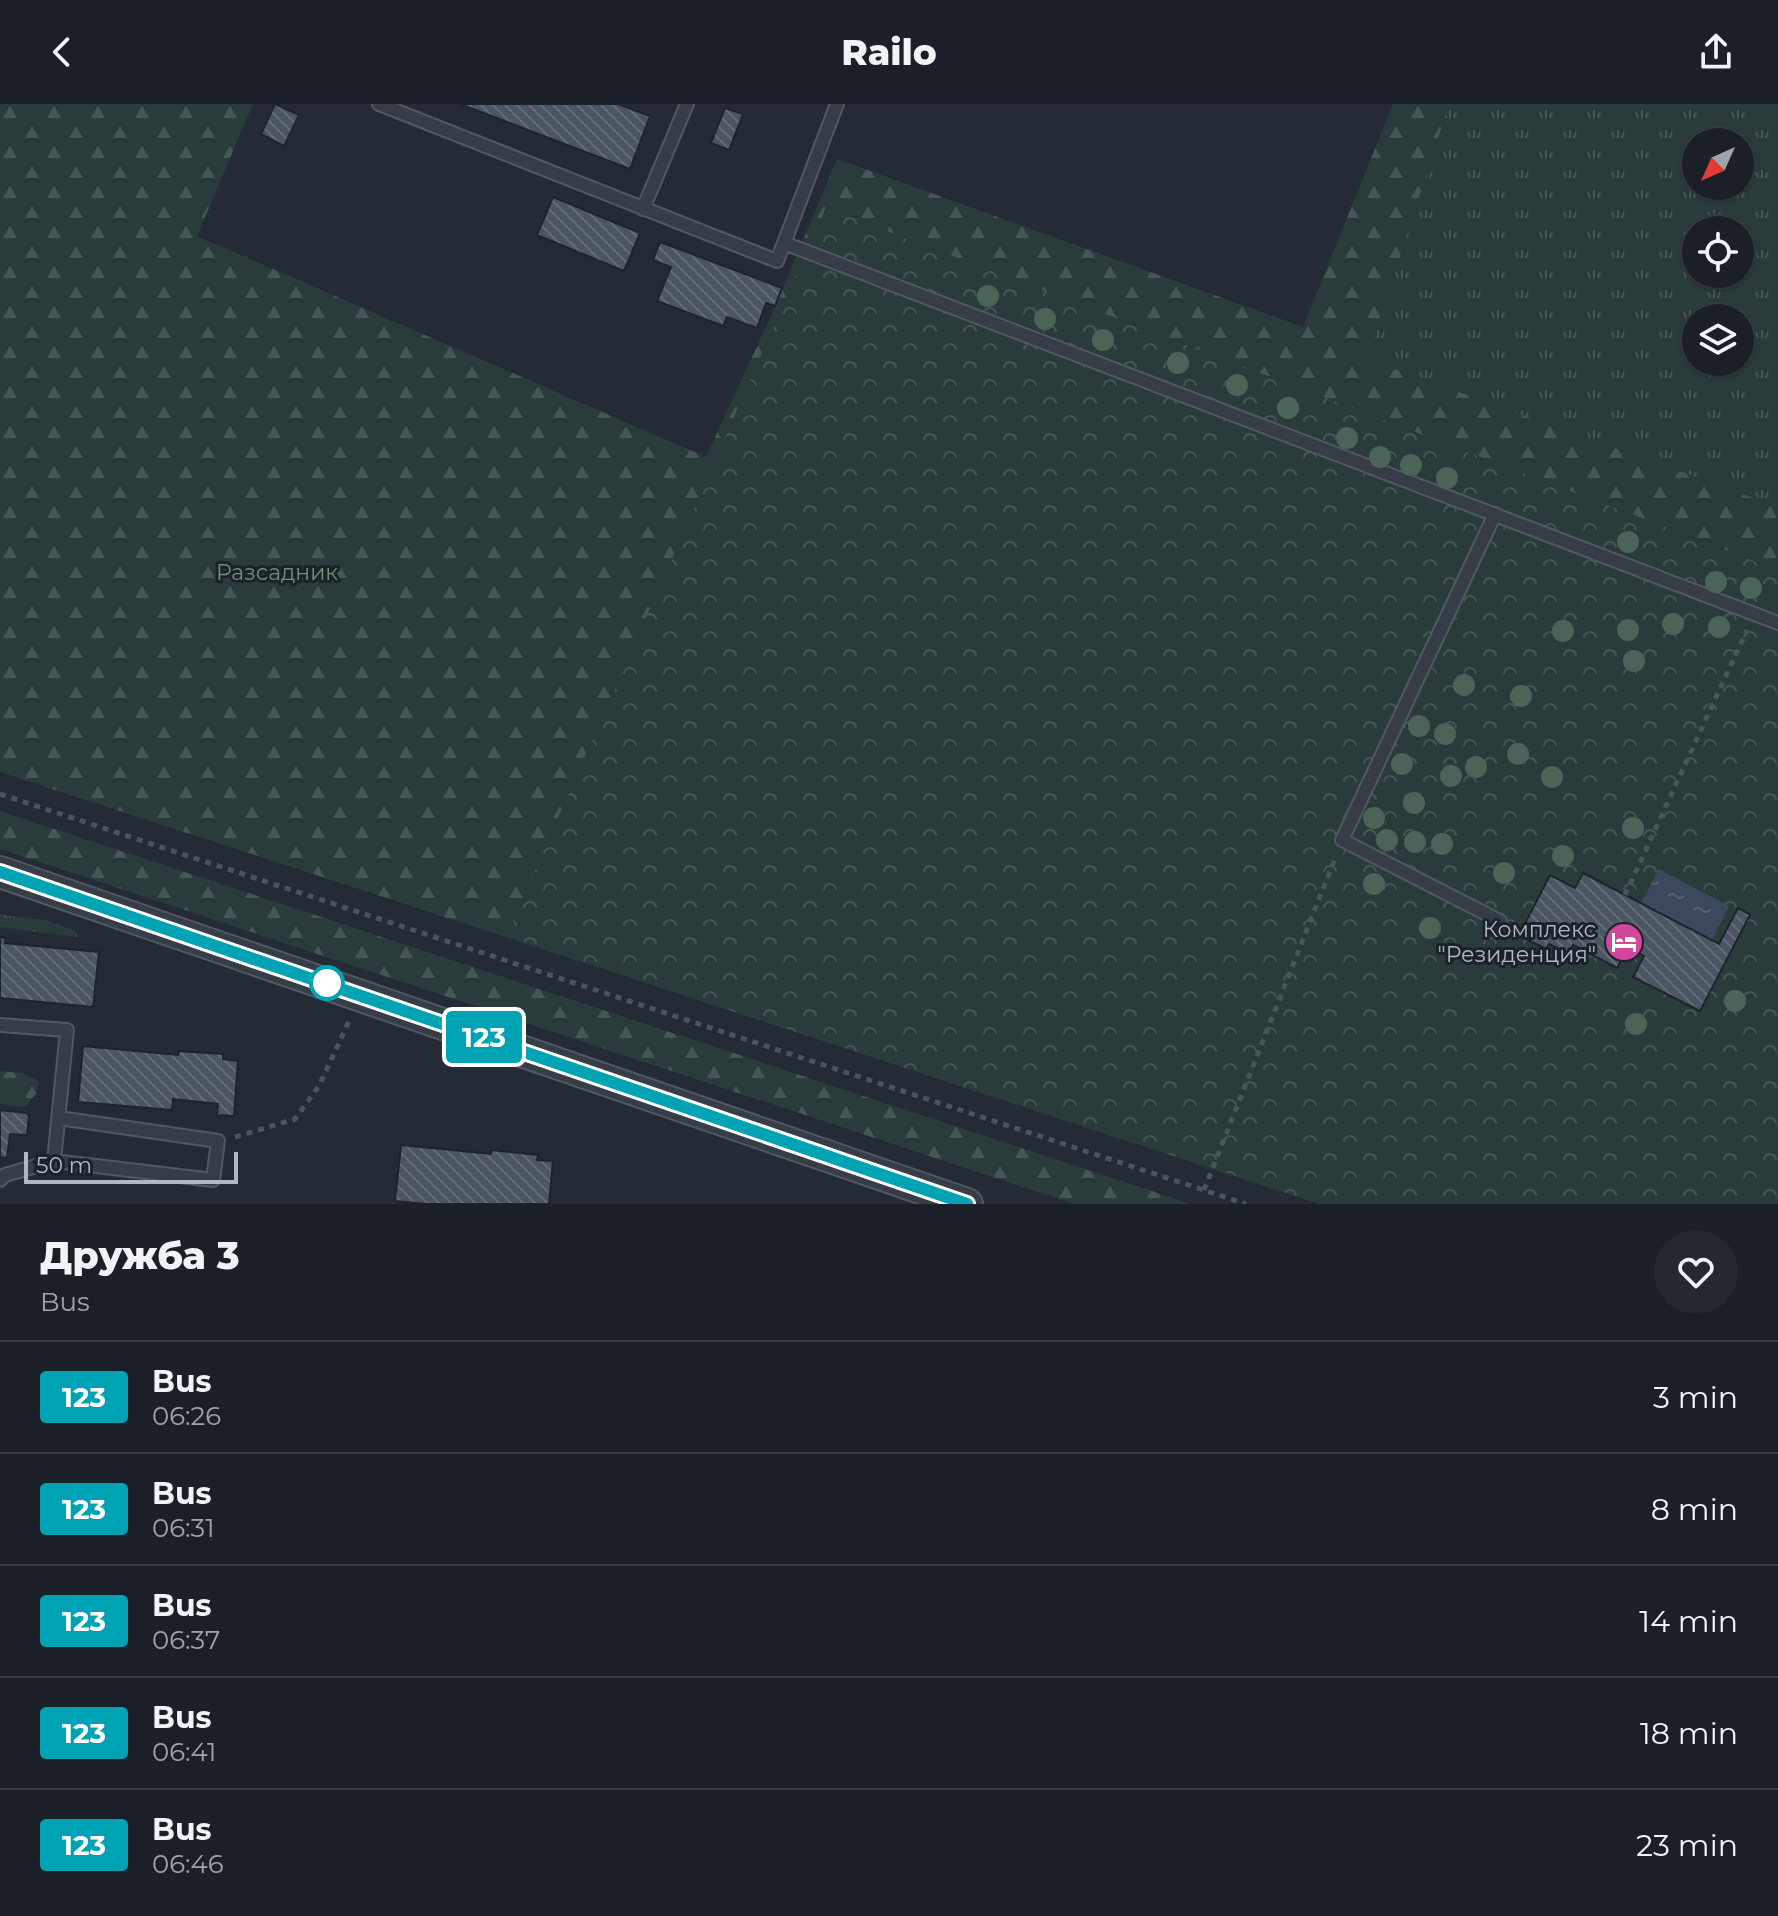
<!DOCTYPE html>
<meta charset="utf-8">
<style>
body{margin:0;font-family:Montserrat,sans-serif;background:#242830;color:#f1f3f6;height:100vh;display:flex;flex-direction:column;font-size:30px;white-space:nowrap}
*{box-sizing:border-box;margin:0}
p{font-size:26px;color:#a0a3a8}
.icon{flex:none;width:44px;height:44px;fill:none;stroke:currentColor;stroke-width:2;stroke-linecap:round;stroke-linejoin:round}
.map{position:relative;height:1100px;overflow:hidden}
.details{display:flex;flex-direction:column;background:#1b2028;flex:1}
.details>*{flex:none}
.badge{padding:0 16px;border-radius:6px;font-size:28px;line-height:52px}
.needle{width:52px;rotate:225deg}
.fabs{position:absolute;left:1682px;top:24px;display:grid;gap:16px}
.fabs a{display:grid;place-items:center;width:72px;height:72px;border-radius:50%;background:#1b2028;box-shadow:0 2px 6px #0004,0 0 0 2px #393e45;font-size:40px}
.scale{position:absolute;left:24px;bottom:20px;width:214px;box-sizing:border-box;padding-left:8px;border:4px solid #b2b8c3;border-top:0;font-size:22px;line-height:28px;white-space:nowrap;color:#b2b8c3;-webkit-text-stroke:6px #1c222c;paint-order:stroke}
.map>.badge{position:absolute;translate:-50% -50%;box-shadow:0 0 0 4px #fff}
.round{display:grid;place-items:center;flex:none;width:84px;height:84px;border-radius:42px;background:#242830}
.overview{display:flex;align-items:center;justify-content:space-between;height:136px;padding:0 40px}
h1{font-size:38px;font-weight:800;line-height:60px}
ul{padding:0;list-style:none}
li{display:flex;align-items:center;gap:24px;height:112px;padding:0 40px;border-top:2px solid #393e45}
li div{flex:1}
li b{display:block;font-size:30px}
li em{font-style:normal}
li .badge{min-width:88px;font-weight:700;text-align:center}
header{display:flex;justify-content:space-between;align-items:center;height:104px;padding:0 40px;background:#1b2028;font-size:36px;font-weight:800}
.map>svg:first-child{display:block}
.grass{fill:url(#grass-tufts);fill-rule:evenodd}
.forest{fill:url(#forest-firs)}
.park{fill:url(#park-crowns)}
.water{fill:url(#water-ripples)}
.building{fill:url(#building-back-hatch);stroke:#1e242e;stroke-width:2}
.lines{fill:none;stroke-linecap:round;stroke-linejoin:round}
.service-casing{stroke:#525862;stroke-width:16}
.tertiary-casing{stroke:#525862;stroke-width:34}
.path{stroke:#475659;stroke-width:5;stroke-dasharray:6 6;stroke-linecap:butt}
.service{stroke:#373d47;stroke-width:12}
.tertiary{stroke:#373d47;stroke-width:30}
.tree{fill:#4c6359}
.line-casing{stroke:#fff;stroke-width:18}
.line{stroke:#00a3b4;stroke-width:12}
.stop-dot{fill:#fff;stroke:#00a3b4;stroke-width:4}
.labels{text-anchor:middle;dominant-baseline:central;stroke-width:6;stroke-linejoin:round;paint-order:stroke}
.park-label{font-size:22px;fill:#6c9176;stroke:#1c222c}
.poi-label{font-size:22px;fill:#b2b8c3;stroke:#1c222c;text-anchor:end}
</style>
<header><svg class="icon" aria-label="back" viewBox="0 0 24 24"><path d="M15 5l-7 7 7 7"/></svg>Railo<svg class="icon" aria-label="share" viewBox="0 0 24 24"><path d="M12 15V3M7 8l5-5 5 5M5 13v7h14v-7"/></svg></header>
<div class="map">
<svg width="1778" height="1100" viewBox="0 0 1778 1100">
<defs>
<pattern id="grass-tufts" width="24" height="20" patternUnits="userSpaceOnUse" patternTransform="scale(2)"><rect width="24" height="20" fill="#2a3b3b"/><path d="M3 7l-1-3M5 7V3M7 7l1-3M15 17l-1-3M17 17v-4M19 17l1-3" fill="none" stroke="#465556"/></pattern>
<pattern id="forest-firs" width="22" height="20" patternUnits="userSpaceOnUse" patternTransform="scale(2)"><rect width="22" height="20" fill="#2a3b3b"/><path d="M5 1l3.5 6h-7zM16 11l3.5 6h-7z" fill="#465556"/></pattern>
<pattern id="park-crowns" width="20" height="18" patternUnits="userSpaceOnUse" patternTransform="scale(2)"><rect width="20" height="18" fill="#2a3b3b"/><path d="M2 6a3 3 0 1 1 6 0M12 15a3 3 0 1 1 6 0" fill="none" stroke="#465556"/></pattern>
<pattern id="water-ripples" width="26" height="14" patternUnits="userSpaceOnUse" patternTransform="scale(2)"><rect width="26" height="14" fill="#3b485d"/><path d="M2 4q2-2 4 0t4 0M15 11q2-2 4 0t4 0" fill="none" stroke="#556073"/></pattern>
<pattern id="building-back-hatch" width="6" height="6" patternUnits="userSpaceOnUse" patternTransform="scale(2)"><rect width="6" height="6" fill="#4c5562"/><path d="M-1 5l2 2M0 0l6 6M5-1l2 2" fill="none" stroke="#636b77"/></pattern>
</defs>
<rect width="100%" height="100%" fill="#242b36"/>
<path class="grass" d="M1449,0H1778V403L1366,255ZM1696,38H1740V82H1696ZM1696,126H1740V170H1696ZM1696,214H1740V258H1696Z
M0,811L46,816L75,827L78,833L0,823Z"/>
<path class="forest" d="M0,0H253L197,132L706,353L775,203L837,55L1303,223L1393,0H1449L1367,255L1778,403V466L826,104L506,833L0,668Z
M0,707L1191,1100H1074L0,745Z
M0,967L22,969L39,977L36,990L25,1003L0,1000Z"/>
<path class="park" d="M826,104L1778,466V1100H1319L506,833Z"/>
<path class="water" d="M1659,765L1729,802L1712,836L1641,799Z"/>
<path class="building" d="M275,0L299,11L284,42L261,30Z
M460,0H618L650,12L630,65Z
M725,4L743,10L729,46L711,39Z
M553,93L640,129L624,167L537,131Z
M660,138L782,184L775,202L766,199L757,224L727,213L723,222L657,197L671,163L653,156Z
M1583,769L1719,840L1738,804L1750,811L1700,907L1633,873L1644,852L1628,843L1617,864L1573,841L1569,850L1549,840L1546,845L1519,831L1550,771L1575,784Z
M0,833L6,834L5,839L99,848L93,903L0,894Z
M83,942L178,951L179,947L223,950V955L238,957L234,1012L217,1011L218,1000L173,995L172,1006L78,998Z
M0,1006L26,1009L29,1012L27,1031L10,1030L7,1054L0,1053Z
M401,1041L491,1050V1046L538,1051L537,1056L553,1057L549,1100H427L395,1097Z"/>
<g class="lines">
<g class="service-casing">
<path id="service" d="M379,0L777,157L784,139L1778,519
M643,105L687,0
M784,139L837,0
M1495,410L1342,736L1500,817
M0,921L67,926L54,1057L5,1071L0,1076
M54,1057L213,1076L218,1037L59,1014"/>
</g>
<g class="tertiary-casing">
<path id="tertiary" d="M0,768L967,1100"/>
</g>
<path class="path" d="M0,690L1246,1100
M1625,791L1747,526
M235,1033L295,1015L319,982L350,915
M1204,1086L1336,752"/>
<use href="#service" class="service"/>
<use href="#tertiary" class="tertiary"/>
</g>
<g class="tree">
<circle cx="988" cy="192" r="11"/>
<circle cx="1045" cy="215" r="11"/>
<circle cx="1103" cy="236" r="11"/>
<circle cx="1178" cy="259" r="11"/>
<circle cx="1237" cy="281" r="11"/>
<circle cx="1288" cy="304" r="11"/>
<circle cx="1347" cy="334" r="11"/>
<circle cx="1380" cy="353" r="11"/>
<circle cx="1411" cy="361" r="11"/>
<circle cx="1447" cy="374" r="11"/>
<circle cx="1628" cy="438" r="11"/>
<circle cx="1716" cy="478" r="11"/>
<circle cx="1751" cy="484" r="11"/>
<circle cx="1673" cy="520" r="11"/>
<circle cx="1719" cy="523" r="11"/>
<circle cx="1628" cy="526" r="11"/>
<circle cx="1563" cy="527" r="11"/>
<circle cx="1634" cy="557" r="11"/>
<circle cx="1464" cy="581" r="11"/>
<circle cx="1521" cy="592" r="11"/>
<circle cx="1419" cy="622" r="11"/>
<circle cx="1445" cy="630" r="11"/>
<circle cx="1518" cy="650" r="11"/>
<circle cx="1402" cy="660" r="11"/>
<circle cx="1476" cy="663" r="11"/>
<circle cx="1451" cy="672" r="11"/>
<circle cx="1552" cy="673" r="11"/>
<circle cx="1414" cy="699" r="11"/>
<circle cx="1374" cy="714" r="11"/>
<circle cx="1633" cy="724" r="11"/>
<circle cx="1387" cy="736" r="11"/>
<circle cx="1415" cy="738" r="11"/>
<circle cx="1442" cy="740" r="11"/>
<circle cx="1563" cy="752" r="11"/>
<circle cx="1504" cy="769" r="11"/>
<circle cx="1374" cy="780" r="11"/>
<circle cx="1430" cy="824" r="11"/>
<circle cx="1735" cy="897" r="11"/>
<circle cx="1636" cy="920" r="11"/>
</g>
<g class="lines">
<g class="line-casing">
<path id="line" d="M0,768L967,1100"/>
</g>
<use href="#line" class="line"/>
</g>
<defs>
<g id="hotel-disc" transform="scale(2)"><circle r="9.5" fill="#d1479c" stroke="#1c222c"/><path d="M-6-4.5h1.5V1H6V5H4.5V3h-9V5H-6ZM-4 0a1.8 1.8 0 1 1 3.6 0ZM.5 0V-2.5h3Q6-2.5 6 0Z" fill="#fff"/></g>
</defs>
<g fill-rule="evenodd">
<use href="#hotel-disc" x="1624" y="838"/>
</g>
<circle class="stop-dot" cx="327" cy="879" r="16"/>
<g class="labels">
<g class="park-label">
<text x="277" y="468">Разсадник</text>
</g>
<g class="poi-label">
<text x="1596" y="825">Комплекс<tspan x="1596" dy="25">"Резиденция"</tspan></text>
</g>
</g>
</svg>
<div class="fabs">
<a><svg class="needle" viewBox="-14 -14 28 28"><path d="M0-13l5 13h-10z" fill="#e53935"/><path d="M0 13l5-13h-10z" fill="#a0a3a8"/></svg></a>
<a><svg class="icon" aria-label="locate" viewBox="0 0 24 24"><circle cx="12" cy="12" r="6"/><path d="M12 2v4M12 18v4M2 12h4M18 12h4"/></svg></a>
<a><svg class="icon" aria-label="layers" viewBox="0 0 24 24"><path d="M12 4l9 5-9 5-9-5zM3 14l9 5 9-5"/></svg></a>
</div>
<div class="scale">50 m</div>
<b class="badge" style="left:484px;top:933px;background:#00a3b4;color:#fff">123</b>
</div>
<section class="details">
<div class="overview"><div><h1>Дружба 3</h1><p>Bus</p></div><a class="round"><svg class="icon" aria-label="heart" viewBox="0 0 24 24"><path d="M12 20l-8-8c-3-5 5-10 8-4 3-6 11-1 8 4z"/></svg></a></div>
<ul>
<li><span class="badge" style="background:#00a3b4;color:#fff">123</span><div><b>Bus</b><p>06:26</p></div><em>3 min</em></li>
<li><span class="badge" style="background:#00a3b4;color:#fff">123</span><div><b>Bus</b><p>06:31</p></div><em>8 min</em></li>
<li><span class="badge" style="background:#00a3b4;color:#fff">123</span><div><b>Bus</b><p>06:37</p></div><em>14 min</em></li>
<li><span class="badge" style="background:#00a3b4;color:#fff">123</span><div><b>Bus</b><p>06:41</p></div><em>18 min</em></li>
<li><span class="badge" style="background:#00a3b4;color:#fff">123</span><div><b>Bus</b><p>06:46</p></div><em>23 min</em></li>
</ul>
</section>
